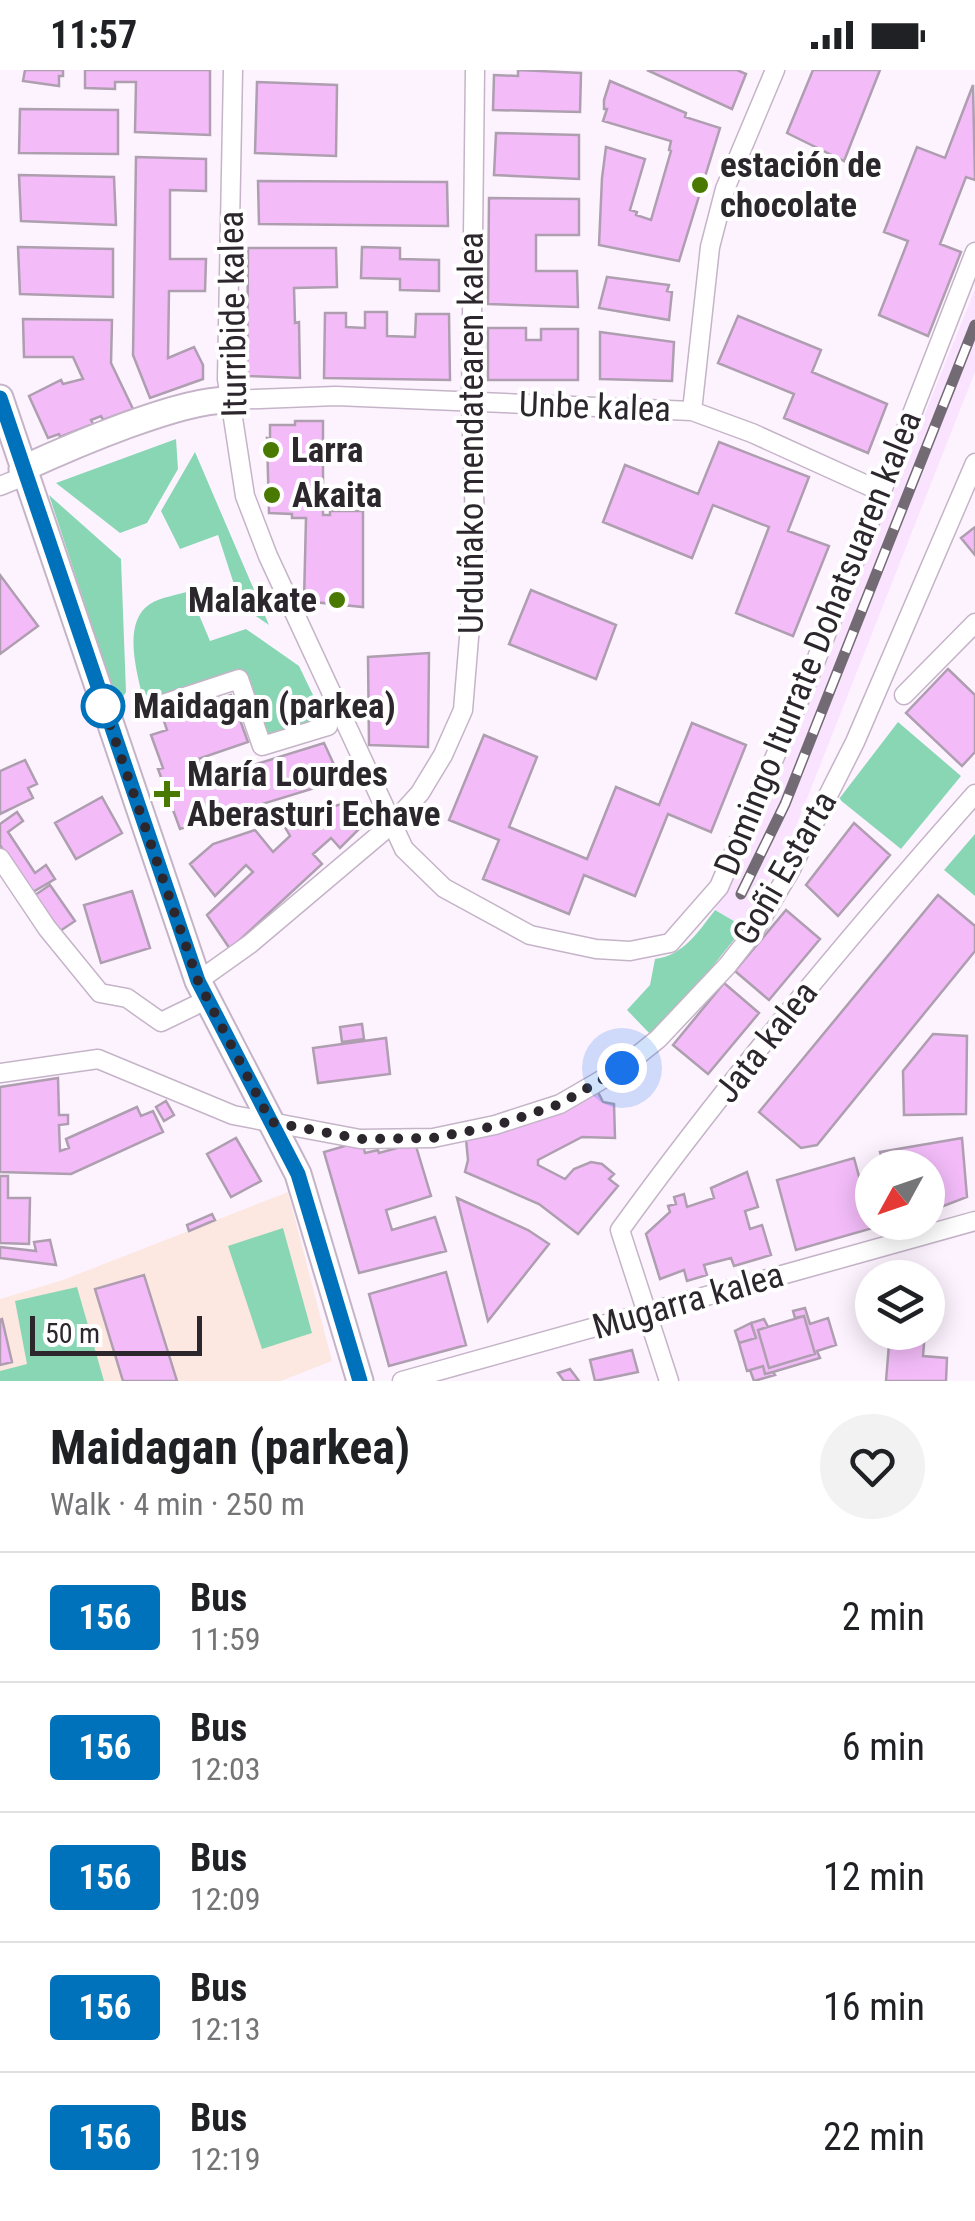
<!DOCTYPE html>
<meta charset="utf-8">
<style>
body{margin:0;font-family:"Roboto Condensed",sans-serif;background:#f2f2f2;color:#202124;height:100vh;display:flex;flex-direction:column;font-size:38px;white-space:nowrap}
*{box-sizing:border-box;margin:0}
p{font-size:32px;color:#757577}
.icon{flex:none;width:55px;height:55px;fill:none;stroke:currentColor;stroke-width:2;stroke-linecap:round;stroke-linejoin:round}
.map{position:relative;height:1311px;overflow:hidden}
.drawer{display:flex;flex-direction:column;background:#fff;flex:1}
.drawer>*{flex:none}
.badge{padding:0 20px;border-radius:8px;font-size:35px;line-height:65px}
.needle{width:65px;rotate:230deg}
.buttons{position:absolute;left:855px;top:1080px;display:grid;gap:20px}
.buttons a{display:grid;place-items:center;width:90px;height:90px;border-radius:50%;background:#fff;box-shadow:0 5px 25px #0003;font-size:50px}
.scale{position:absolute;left:30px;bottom:25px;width:172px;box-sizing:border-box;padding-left:10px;border:5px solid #2c262d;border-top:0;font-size:28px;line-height:35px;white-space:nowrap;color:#2c262d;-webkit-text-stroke:8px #fff;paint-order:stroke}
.you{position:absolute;width:50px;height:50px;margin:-25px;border:8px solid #fff;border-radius:50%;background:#1a73e8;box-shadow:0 0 0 15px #1a73e833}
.map>.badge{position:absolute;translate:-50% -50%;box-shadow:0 0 0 5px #fff}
.round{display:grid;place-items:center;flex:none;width:105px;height:105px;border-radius:52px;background:#f2f2f2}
.overview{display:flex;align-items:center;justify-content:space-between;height:170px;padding:0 50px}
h1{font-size:48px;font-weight:700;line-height:75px}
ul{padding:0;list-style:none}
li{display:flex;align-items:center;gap:30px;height:130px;padding:0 50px;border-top:2px solid #e0e0e0}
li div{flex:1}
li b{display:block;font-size:38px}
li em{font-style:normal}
li .badge{min-width:110px;font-weight:700;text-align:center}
.status{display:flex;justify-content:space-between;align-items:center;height:70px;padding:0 50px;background:#fff;direction:ltr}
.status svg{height:28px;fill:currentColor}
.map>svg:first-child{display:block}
.built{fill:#fae3fe}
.education{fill:#fce8e1}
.green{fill:#89d6b4}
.building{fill:#f3bcf9;stroke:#ae9eb0;stroke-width:2.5}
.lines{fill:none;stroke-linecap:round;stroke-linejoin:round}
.street-casing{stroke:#c5b4c8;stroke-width:21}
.secondary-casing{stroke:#c5b4c8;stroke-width:29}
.street{stroke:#fff;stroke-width:18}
.secondary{stroke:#fff;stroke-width:25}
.rail-casing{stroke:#736b74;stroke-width:11}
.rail{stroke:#fff;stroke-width:8;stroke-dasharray:22;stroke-linecap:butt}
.line-casing{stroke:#fff;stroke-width:22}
.line{stroke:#0072bc;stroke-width:15}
.walk{stroke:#2c262d;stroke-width:10;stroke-dasharray:0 18}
.poi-dot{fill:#497900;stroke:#fff;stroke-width:4}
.stop-dot{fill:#fff;stroke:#0072bc;stroke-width:5}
.labels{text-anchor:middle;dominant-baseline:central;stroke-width:8;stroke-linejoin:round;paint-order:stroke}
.poi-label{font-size:35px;font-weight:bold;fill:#2c262d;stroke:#fff;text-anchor:start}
.street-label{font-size:35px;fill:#2c262d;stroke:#fff}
.stop-label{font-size:35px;font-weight:bold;fill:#2c262d;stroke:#fff;text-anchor:start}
</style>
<div class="status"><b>11:57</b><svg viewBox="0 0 49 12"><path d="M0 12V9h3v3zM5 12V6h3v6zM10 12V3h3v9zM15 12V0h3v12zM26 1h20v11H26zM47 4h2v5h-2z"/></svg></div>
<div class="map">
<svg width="975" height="1311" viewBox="0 0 975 1311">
<rect width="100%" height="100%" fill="#fdf3ff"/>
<path class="built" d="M975,219V302L795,759L744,857L715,840L751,771L800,655Z"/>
<path class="education" d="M288,1122L332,1291L281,1311H0V1229L63,1210Z"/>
<path class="green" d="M176,369L178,399L147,453L120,463L56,413Z
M195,382L269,555L241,536L218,465L180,479L161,441Z
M49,425L121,489L126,622L118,635Z
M189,521L210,571L246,559L299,596L328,656L262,676L239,609L146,641C140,612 119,554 150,534C161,527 178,525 189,521Z
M898,652L961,706L901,779L839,729Z
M975,764V826L944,800Z
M715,840L744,857L689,926L651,965L627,940L650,915L655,889C684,885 698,862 715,840Z
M283,1158L312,1263L262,1279L228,1176Z
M77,1217L104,1311H0V1301L27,1294L15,1231Z"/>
<path class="building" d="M25,0H63V6H59V16L23,11Z
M85,0H210V65L135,62L136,12H115V19L85,18Z
M518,0L581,3L580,42L493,40L494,5L518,6Z
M647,0H737L746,4L732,39Z
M813,0H880L844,91L787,63Z
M610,11L686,43L685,47L720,58L679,191L599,175L602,108L606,77L645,89L630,140L637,142L636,145L651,150L671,81L669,80L671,71L603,51L607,39H604V30Z
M257,12L337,15L336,86L255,83Z
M973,15L975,110L966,107L940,174L961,182L928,266L879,245L908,171L884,162L917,77L945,88Z
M20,39L118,40V84L19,83Z
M496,63L579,65V109L494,105Z
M136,87L206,89V121L170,120V189H206L205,221H169L168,288L194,277L203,295V309L150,328L133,285Z
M19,105L114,107L116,155L21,151Z
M258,111L447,112L448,156L259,154Z
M489,128L579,129V165H536V201H577L578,237L488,234Z
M18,177L113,179V227L20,224Z
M362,177L400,178V189L439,190V221L400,220V209L361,208Z
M248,178H336L337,217L294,218L295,253L299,252L300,308L247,306Z
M607,207L669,215L667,221L672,222L669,250L599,238Z
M365,242H387V266L415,267L416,244H449L450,310L324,308L325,243H346V257L365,258Z
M738,246L821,280L812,302L887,334L868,383L784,348L794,324L718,293Z
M23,249L112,250L111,293L133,339L103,350L101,346L91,350L93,354L60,367L59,364L48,368L29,326L61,310L63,314L83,309L73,287H24Z
M488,258H526V270H541V259H578V310H488Z
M600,262L674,272L672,311L600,309Z
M295,351H323V445H330V441H363V537L304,531L306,448H292V444L269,443L267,368L270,369V355H295Z
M719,372L809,407L788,461L829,476L793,566L736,543L769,457L713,435L692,488L603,452L625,395L698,424Z
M975,457V485L961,468Z
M0,505L38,556L0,584Z
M531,520L616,555L596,609L509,574Z
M429,583L428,677L369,675L368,587Z
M948,599L975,625V682L962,696L906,643Z
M231,625L248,672L198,689L205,710L324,673L341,710L180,759L158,699L163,698L151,665L167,660L163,648L174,644L172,640L179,638L181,642Z
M692,653L746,675L711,762L668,744L635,826L584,805L569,844L483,809L499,770L449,750L484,665L537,687L509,757L587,789L616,717L659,735Z
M25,690L37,714L28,718L33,728L0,744V701Z
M102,727L122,763L76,789L55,753Z
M348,732L362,756L340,778L331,768L313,784L322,794L230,879L207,845L253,802L246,795L215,826L190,794L213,774L255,760L273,782L290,766L282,752Z
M17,742L23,751L8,762L35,803L46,795L55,809L31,823L0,775V754Z
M854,753L890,785L838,846L806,815Z
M50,815L75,851L60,861L35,825Z
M132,821L150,878L101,893L84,835Z
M938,825L975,856V881L817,1075L801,1078L759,1042Z
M786,840L820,869L769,930L735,901Z
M724,913L759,943L708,1004L673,975Z
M362,954L364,969L342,972L340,957Z
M933,964L967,966L966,1044L904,1045L903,1001Z
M386,968L390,1004L318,1013L313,978Z
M58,1008L59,1045H68V1054L59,1055L60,1081L69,1078L66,1069L137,1037L141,1046L153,1041L163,1062L71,1104L0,1102V1017Z
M597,1020L603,1032L614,1034L615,1068L582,1067L538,1090V1095L565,1109L574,1099L591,1092L602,1094L614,1104L609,1109L618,1116L578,1164L539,1134L465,1102L468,1090L466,1069Z
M166,1031L174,1045L164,1051L156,1037Z
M236,1068L261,1111L231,1127L207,1084Z
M962,1068L967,1127L928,1142V1098H885L880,1082Z
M362,1071L365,1083L378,1080L379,1083L415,1073L431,1126L386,1140L392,1160L435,1147L446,1181L359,1203L324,1082Z
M854,1088L873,1158L796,1180L777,1110Z
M747,1102L758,1137L745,1141L750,1159L762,1155L771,1185L734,1196L731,1188L704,1195L707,1205L687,1211L684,1200L660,1209L646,1164L670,1142L668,1136L676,1134L674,1127L684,1124L687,1137L714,1128L711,1118Z
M0,1106H8V1128H30L29,1174L0,1173Z
M457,1128L528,1160L549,1174L488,1251Z
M212,1144L215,1150L189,1161L187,1155Z
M50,1170L56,1195L0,1188V1177L36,1181L34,1172Z
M446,1202L466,1275L389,1296L369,1224Z
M144,1205L177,1311H123L95,1219Z
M805,1238L810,1254L828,1248L836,1275L817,1281L820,1288L773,1302L765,1304L763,1296L747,1301L739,1273L756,1268L751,1253L764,1249L768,1257L758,1260L769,1298L815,1284L804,1246L795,1248L793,1241Z
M804,1246L815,1284L769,1298L758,1260Z
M2,1249L12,1292L0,1295V1250Z
M751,1253L756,1268L739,1273L735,1261Z
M890,1262H925L923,1286L947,1288L946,1311H886Z
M632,1280L638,1302L595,1311L590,1290Z
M763,1296L765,1304L773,1302L775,1305L754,1311L750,1300Z
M570,1299L579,1311H564L558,1303Z"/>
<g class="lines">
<g class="street-casing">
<path id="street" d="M233,0L227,309L245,426L268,486L404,779L444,818L530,865L596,879L630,881L670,873L719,817L813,598L975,182
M231,330L336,326L692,341L752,363L882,422
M692,341L710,177L725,119L775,0
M0,416L25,406
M904,625L975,553
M157,636L239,609L262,676L328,656
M0,788L47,858L100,923L127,928L161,952L194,936
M198,911L250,874L392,754L420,723L443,685L463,640L476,483L471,332L475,0
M0,1003L98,989L233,1045L360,1069L433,1068L495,1055L560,1034L622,998L658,969L727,896L753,863L790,801L855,672L975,393
M402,1311L975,1151
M669,1311L620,1160C730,1008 851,864 975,724"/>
</g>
<g class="secondary-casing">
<path id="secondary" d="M0,328L198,911L298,1104L360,1311
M22,399C70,377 182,328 231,330"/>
</g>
<use href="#street" class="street"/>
<use href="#secondary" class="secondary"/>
<g class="rail-casing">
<path id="rail" d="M741,824L785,734L975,255"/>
</g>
<use href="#rail" class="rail"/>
</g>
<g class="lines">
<g class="line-casing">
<path id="line" d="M0,328L198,911L298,1104L360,1311"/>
</g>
<use href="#line" class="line"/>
<path class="walk" d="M103,636L98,620L198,911L271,1052L360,1069L433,1068L495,1056L560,1034L622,998"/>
</g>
<g class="poi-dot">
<circle cx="700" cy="115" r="10"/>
<circle cx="271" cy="380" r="10"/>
<circle cx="272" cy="425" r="10"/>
<circle cx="337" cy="530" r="10"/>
<path d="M162 709h10v10h10v10h-10v10h-10v-10h-10v-10h10z"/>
</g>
<circle class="stop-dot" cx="103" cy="636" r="20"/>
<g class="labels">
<g class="poi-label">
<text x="720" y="95">estación de<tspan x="720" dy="40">chocolate</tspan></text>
<text x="291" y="380">Larra</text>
<text x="292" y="425">Akaita</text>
<text x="317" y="530" text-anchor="end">Malakate</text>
<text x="187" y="704">María Lourdes<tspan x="187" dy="40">Aberasturi Echave</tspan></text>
</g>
<g class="street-label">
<text transform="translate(233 244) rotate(-91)">Iturribide kalea</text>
<text transform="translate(595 337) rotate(2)">Unbe kalea</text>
<text transform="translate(471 363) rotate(-90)">Urduñako mendatearen kalea</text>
<text transform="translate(818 573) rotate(-68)">Domingo Iturrate Dohatsuaren kalea</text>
<text transform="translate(785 798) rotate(-60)">Goñi Estarta</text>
<text transform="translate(766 972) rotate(-52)">Jata kalea</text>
<text transform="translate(688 1231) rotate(-16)">Mugarra kalea</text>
</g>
<g class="stop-label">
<text x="133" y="636">Maidagan (parkea)</text>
</g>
</g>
</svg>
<div class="buttons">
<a><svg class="needle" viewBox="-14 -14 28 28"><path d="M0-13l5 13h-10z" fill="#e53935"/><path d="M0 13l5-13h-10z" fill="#757577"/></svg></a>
<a><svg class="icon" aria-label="layers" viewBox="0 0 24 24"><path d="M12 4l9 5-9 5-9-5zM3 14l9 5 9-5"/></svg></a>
</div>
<div class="scale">50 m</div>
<div class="you" style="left:622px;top:998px"></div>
</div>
<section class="drawer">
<div class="overview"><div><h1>Maidagan (parkea)</h1><p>Walk · 4 min · 250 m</p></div><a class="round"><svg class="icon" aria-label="heart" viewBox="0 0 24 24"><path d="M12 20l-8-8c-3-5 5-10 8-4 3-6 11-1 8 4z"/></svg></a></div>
<ul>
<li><span class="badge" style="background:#0072bc;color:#fff">156</span><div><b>Bus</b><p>11:59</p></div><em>2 min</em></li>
<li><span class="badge" style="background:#0072bc;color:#fff">156</span><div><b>Bus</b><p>12:03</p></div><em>6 min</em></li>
<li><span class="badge" style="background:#0072bc;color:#fff">156</span><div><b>Bus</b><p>12:09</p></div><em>12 min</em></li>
<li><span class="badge" style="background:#0072bc;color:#fff">156</span><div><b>Bus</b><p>12:13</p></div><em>16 min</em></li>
<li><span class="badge" style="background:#0072bc;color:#fff">156</span><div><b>Bus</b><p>12:19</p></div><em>22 min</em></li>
</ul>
</section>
